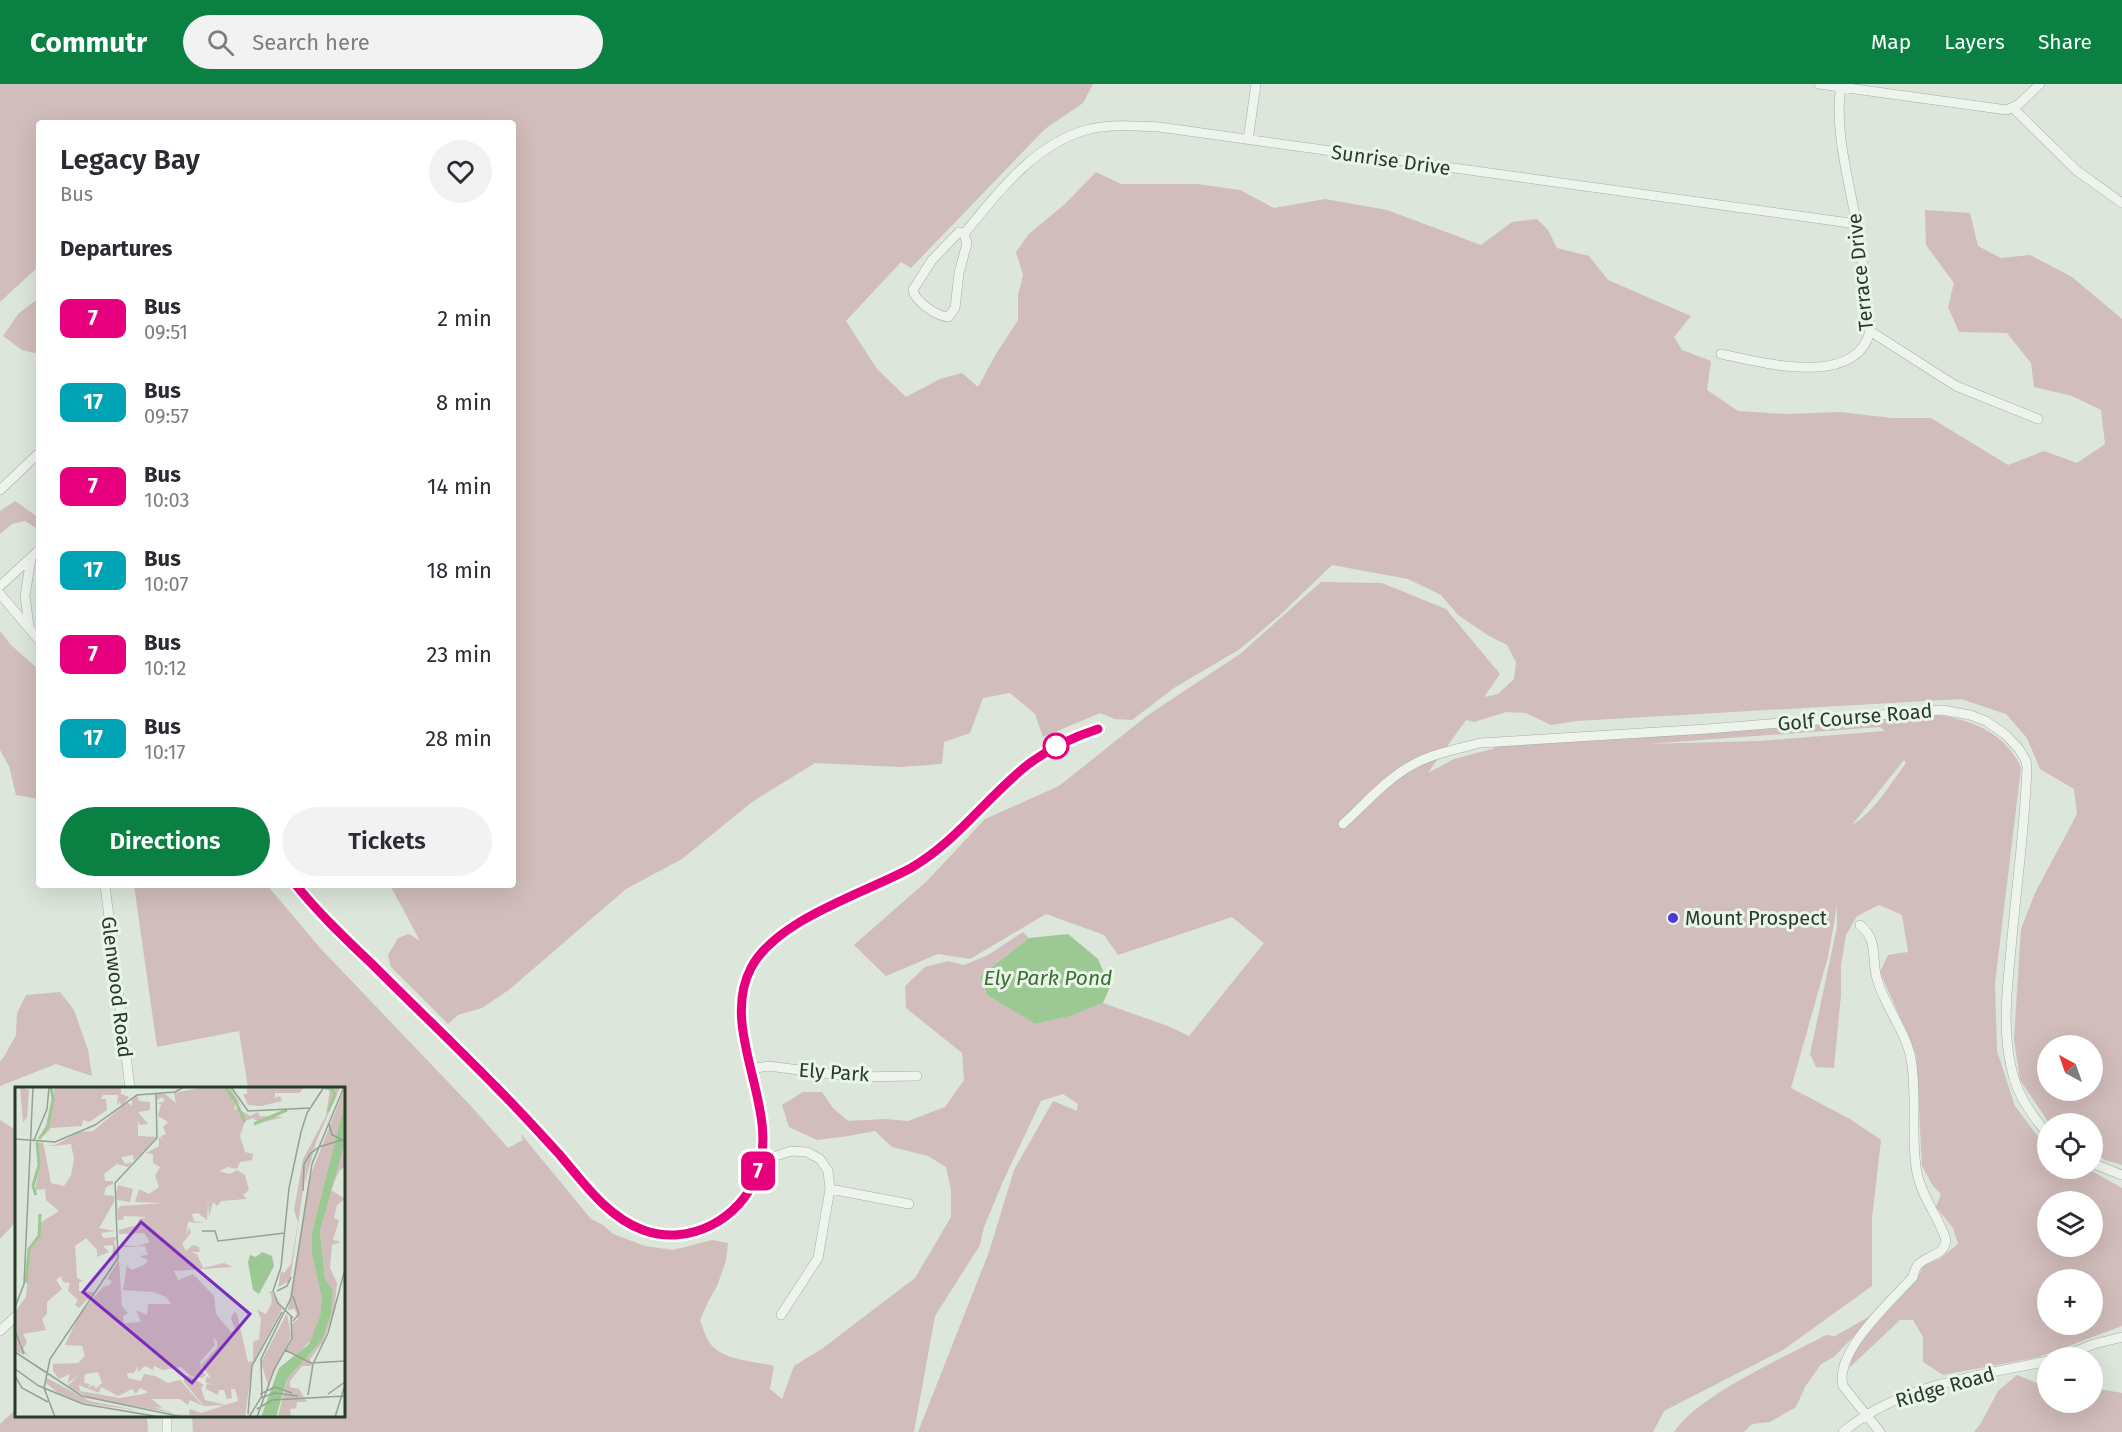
<!DOCTYPE html>
<meta charset="utf-8">
<style>
body{margin:0;font-family:"Fira Sans",sans-serif;background:#f2f2f3;color:#2b2b33;height:100vh;display:flex;flex-direction:column;font-size:22px;white-space:nowrap}
*{box-sizing:border-box;margin:0}
p{font-size:20px;color:#7c7c81}
.icon{flex:none;width:33px;height:33px;fill:none;stroke:currentColor;stroke-width:2;stroke-linecap:round;stroke-linejoin:round}
.map{position:relative;flex:1;overflow:hidden}
.drawer{position:absolute;left:36px;top:36px;width:480px;height:768px;display:flex;flex-direction:column;background:#fff;border-radius:6px;box-shadow:0 6px 24px #0002}
.drawer>*{flex:none}
.badge{padding:0 12px;border-radius:9px;font-size:21px;line-height:39px}
.needle{width:39px;rotate:320deg}
.controls{position:absolute;left:2037px;top:951px;display:grid;gap:12px}
.controls a{display:grid;place-items:center;width:66px;height:66px;border-radius:50%;background:#fff;box-shadow:0 6px 24px #0002;font-size:30px}
.map>.badge{position:absolute;translate:-50% -50%;box-shadow:0 0 0 3px #fff}
h2{padding:0 24px;font-size:22px;line-height:54px}
.round{display:grid;place-items:center;flex:none;width:63px;height:63px;border-radius:32px;background:#f2f2f3}
.headline{display:flex;align-items:center;justify-content:space-between;height:102px;padding:0 24px}
h1{font-size:28px;font-weight:600;line-height:45px}
.primary-button{display:flex;gap:12px;margin-top:auto;padding:12px 24px}
.primary-button a{flex:1;height:69px;border-radius:36px;background:#0b8043;color:#fff;font-size:24px;font-weight:600;line-height:69px;text-align:center}
.primary-button a+a{background:#f2f2f3;color:#2b2b33}
ul{padding:0;list-style:none}
li{display:flex;align-items:center;gap:18px;height:84px;padding:0 24px}
li div{flex:1}
li b{display:block;font-size:22px}
li em{font-style:normal}
li .badge{min-width:66px;font-weight:700;text-align:center}
header{display:flex;align-items:center;gap:36px;box-sizing:border-box;height:84px;padding:0 30px;background:#0b8043;color:#fff}
header strong{font-size:28px}
nav{display:flex;gap:33px;margin-inline-start:auto;font-size:21px}
.search{width:420px;height:54px;background:#f2f2f3;display:flex;align-items:center;gap:15px;box-sizing:border-box;padding:0 21px;border-radius:33px;color:#7c7c81;font-size:22px}
.map>svg:first-child{display:block}
.green{fill:#d1bdbb;fill-rule:evenodd}
.water{fill:#9cc993}
.lines{fill:none;stroke-linecap:round;stroke-linejoin:round}
.minor-casing{stroke:#a1b0a0;stroke-width:10}
.minor{stroke:#eef4ed;stroke-width:9}
.line-casing{stroke:#fff;stroke-width:14}
.line{stroke:#e6007e;stroke-width:9}
.stop-dot{fill:#fff;stroke:#e6007e;stroke-width:3}
.poi-dot{fill:#5137d4;stroke:#ebf4ea;stroke-width:2}
.labels{text-anchor:middle;dominant-baseline:central;stroke-width:6;stroke-linejoin:round;paint-order:stroke}
.street-label{font-size:20px;fill:#253d24;stroke:#ebf4ea}
.poi-label{font-size:20px;fill:#253d24;stroke:#ebf4ea;text-anchor:start}
.water-label{font-size:21px;font-style:italic;fill:#36722d;stroke:#ebf4ea}
.inset-river{fill:none;stroke:#9cc993;stroke-width:3}
.inset-road{fill:none;stroke:#93a292;stroke-width:1.5}
.view{fill:#7b2cbf;fill-opacity:0.15;stroke:#7b2cbf;stroke-width:3}
.inset-edge{fill:none;stroke:#253d24;stroke-width:3}
</style>
<header>
<strong>Commutr</strong>
<div class="search"><svg class="icon" aria-label="search" viewBox="0 0 24 24"><circle cx="10" cy="10" r="6"/><path d="M15 15l6 6"/></svg>Search here</div>
<nav><a>Map</a><a>Layers</a><a>Share</a></nav>
</header>
<div class="map">
<svg width="2122" height="1348" viewBox="0 0 2122 1348">
<rect width="100%" height="100%" fill="#dce6db"/>
<path class="green" d="M0,0H1093L1083,19L1045,45L911,184L901,178L846,237L877,285L906,313L940,295L962,289L978,303L996,270L1018,236V211L1023,191L1016,168L1029,150L1065,120L1096,88L1121,100H1197L1240,106L1274,124L1325,115L1387,126L1481,161L1512,138L1537,135L1548,146L1557,164L1589,172L1608,196L1691,232L1674,253L1682,266L1711,277L1707,306L1738,327L1786,330L1841,328L1891,334H1931L2008,381L2044,367L2077,379L2105,360L2101,326L2072,312L2034,303L2031,279L2007,249L1959,248L1948,223L1954,199L1926,161L1925,126L1970,129L1978,162L2001,174L2030,171L2072,193L2122,235V1081L2105,1076L2093,1068L2092,1040L2049,1039L2020,996L2014,955L2021,845L2035,809L2077,730L2074,705L2040,685L2027,654L2006,630L1961,615L1577,637L1551,641L1526,629L1506,628L1474,638L1466,636L1428,689L1454,675L1492,665L1501,659L1859,637C1878,635 1897,630 1915,630C1956,629 2005,644 2021,684L1995,899L1997,967L2015,1022L2036,1050L2047,1058L2048,1084L2088,1085L2122,1104V1242L2039,1273L1943,1291L1923,1278V1253L1913,1236H1900L1849,1284L1856,1263L1920,1189L1924,1181L1939,1175L1958,1160L1953,1144L1936,1123L1941,1110L1933,1102L1922,1082L1916,970L1880,888L1888,871L1908,868L1902,831L1879,821L1857,832L1846,851L1841,881V911L1834,984L1816,983L1810,970L1837,843V822L1828,873L1791,1004L1850,1035L1881,1056L1872,1134V1202L1783,1266L1664,1327L1653,1348H918L989,1168L1014,1086L1053,1017L1077,1027L1078,1020L1063,1010L1041,1017L1004,1095L984,1143L980,1161L935,1232L914,1348H193L192,1332H344V1004H248L239,947L157,963L134,801H267L321,865L471,1022L508,1064L523,1056L521,1050L591,1135L603,1141L613,1150L645,1162L673,1166L712,1156L728,1159L726,1177L717,1202L708,1218L700,1236C703,1243 705,1252 709,1258C722,1277 754,1277 774,1282L770,1305L782,1315L794,1282L823,1264L915,1194L951,1133V1106L946,1083L928,1072L892,1063L875,1047L848,1052L817,1056L789,1043L782,1021L803,1008H822L833,1024L848,1037L885,1035L908,1037L945,1023L964,996L962,969L906,924L905,902L925,883L948,877L964,881L988,871L1023,848L1029,854L980,892L987,911L1035,940L1071,932L1103,919L1168,942L1189,952L1264,859L1232,833L1118,871L1104,851L1046,830L970,875L938,870L886,892L854,861L928,796L985,735L1059,702L1148,631L1240,570L1321,498L1382,499L1446,525L1500,590L1484,613L1498,610L1514,595L1516,578L1507,561L1489,552L1458,531L1441,511L1408,495L1332,481L1279,532L1240,565L1174,604L1132,636L1115,635L1100,629L1043,653L1035,630L1010,609L983,614L970,649L944,658L942,680L900,683L815,679L752,718L682,775L626,805L510,905L482,924L458,931L448,940L391,883L388,871L398,854L409,850L420,857L390,801H513V39H39V182L0,218ZM1880,643L1885,647L1758,657L1646,660ZM1904,676L1906,679C1890,700 1875,727 1852,741ZM2048,962H2092V1006H2048ZM2048,1118H2092V1162H2048ZM2048,1196H2092V1240H2048Z
M39,214V270L22,266L3,252L19,229Z
M15,417L39,434V446L25,437L12,440L0,450V427Z
M0,547L11,561L39,586V715L16,711L9,682L0,666Z
M60,908L74,926L88,966L92,992L56,980L0,1002V977L4,973L16,951L17,929L26,911Z
M0,1036L14,1045L16,1044V1138L0,1155Z
M1877,1228L1834,1273L1821,1280L1805,1303L1796,1323L1770,1338L1752,1340L1744,1348H1674C1698,1311 1785,1273 1826,1251L1835,1252Z
M2017,1291L2047,1303L2048,1318H2092L2093,1307L2099,1305L2122,1309V1348H1974L1981,1339L1998,1307Z
M16,1325V1332H147L148,1348H0V1340Z"/>
<path class="water" d="M1068,850L1098,875L1110,903L1103,919L1071,932L1035,940L987,911L980,892L1029,854Z"/>
<g class="lines">
<g class="minor-casing">
<path id="minor" d="M1819,0L2007,26L2019,20L2040,0
M2013,24L2076,86L2122,119
M1248,56L1256,0
M959,148L964,150L967,159L959,189L955,224L948,233C936,232 915,217 913,206L932,176Z
M964,150C997,109 1036,58 1090,45C1113,40 1136,42 1159,43L1857,140
M1870,247L1956,302L2038,335
M1721,270C1759,278 1857,305 1870,247C1866,210 1863,174 1856,137C1848,93 1834,45 1841,0
M0,406L39,369
M0,502L39,466
M0,510L39,556
M29,542L25,512L31,474
M1343,740C1365,720 1387,694 1414,680C1434,669 1458,665 1480,659L1707,645L1942,626L1970,631L1986,637L2006,651L2019,665L2026,677L2027,683C2025,744 2016,804 2011,865C2007,905 2002,947 2012,987C2017,1010 2032,1032 2048,1050
M105,801L130,1004
M296,801C319,830 345,854 371,879C414,920 457,963 498,1005C519,1026 539,1048 559,1070C584,1099 607,1132 643,1146C689,1163 741,1134 757,1090C782,1024 718,947 751,884C777,835 863,810 911,784C958,757 988,711 1031,679C1052,663 1073,653 1098,645
M1860,841C1879,857 1871,874 1877,895C1885,923 1906,947 1911,975C1918,1013 1910,1052 1917,1089C1922,1114 1939,1133 1946,1156C1944,1172 1930,1170 1920,1179C1916,1182 1914,1188 1913,1193C1891,1217 1834,1268 1843,1302L1880,1348
M751,985L768,982L855,993L917,992
M761,1077L791,1067L807,1068L820,1075L828,1087L830,1105L818,1174L781,1231
M2092,1079L2122,1091
M830,1105L909,1120
M0,1247L16,1232
M2059,1274L2094,1260L2122,1253
M167,1332V1348
M1843,1348C1901,1300 1977,1292 2048,1277"/>
</g>
<use href="#minor" class="minor"/>
</g>
<g class="lines">
<g class="line-casing">
<path id="line" d="M296,801C320,831 348,857 376,884C416,924 458,964 498,1005C519,1026 539,1048 559,1070C583,1098 607,1133 643,1146C689,1163 741,1135 757,1090C782,1025 718,947 751,884C777,835 863,810 911,784C958,757 988,711 1030,679C1052,663 1073,653 1098,645"/>
</g>
<use href="#line" class="line"/>
</g>
<circle class="stop-dot" cx="1056" cy="662" r="12"/>
<circle class="poi-dot" cx="1673" cy="834" r="6"/>
<g class="labels">
<g class="street-label">
<text transform="translate(1391 76) rotate(8)">Sunrise Drive</text>
<text transform="translate(1860 188) rotate(-96)">Terrace Drive</text>
<text transform="translate(1855 633) rotate(-5)">Golf Course Road</text>
<text transform="translate(117 903) rotate(83)">Glenwood Road</text>
<text transform="translate(834 988) rotate(4)">Ely Park</text>
<text transform="translate(1945 1303) rotate(-16)">Ridge Road</text>
</g>
<g class="poi-label">
<text x="1685" y="834">Mount Prospect</text>
</g>
<g class="water-label">
<text x="1048" y="894">Ely Park Pond</text>
</g>
</g>
<g transform="translate(15 1003)">
<rect width="330" height="330" fill="#dce6db"/>
<path d="M5,0L14,3L12,31L8,35ZM40,0H106V7L114,10L107,19L105,15L102,18L103,8H88L86,12H91L92,23L74,35L68,33L67,39L36,41L28,50ZM189,0H215L227,20L221,13L219,24L222,21L235,29L243,25L245,29L268,30L245,36L238,31L230,34L225,49L230,65L238,67L237,73L225,75L222,82L213,80L204,84L215,87L222,83L230,88L234,103L228,108L232,112L206,114L202,119L198,115L194,130L193,115L192,133L183,126L177,127L179,134L191,136L173,135L171,150L174,140L176,146L167,157L171,164L178,158L184,160L185,165H176L182,167L188,181L209,176L218,180L159,184L163,193L178,187L199,209L201,227L216,245L220,243L216,231L219,225L222,227L233,275L238,274V255L244,252L246,232L242,223L251,227L257,215L256,206H253L256,204L267,222L237,278L230,330H173L160,327L174,328L175,322L186,326L223,314L220,302H216L217,311L212,312L209,303H204L203,308L191,302V297L201,298L191,296V290L196,291L186,278L202,261V254L198,250L200,258L185,275L187,284L191,288L187,291L176,289L166,280L148,283L139,279L138,283L130,279L123,285V279L119,286H112L113,291L126,294L129,287L140,289L135,286L153,296L165,293L188,319L175,313L173,318L165,312H137L147,321L138,320L159,326L74,311L53,299L64,287L52,297L55,287L44,292L38,284V277L63,276L70,269L67,259L50,258L64,228L88,200L95,198L97,194L92,192L104,173L107,219L113,226L108,229L109,236L126,235L121,223L132,228L133,217H156L151,210L138,205L108,203L112,178L116,183L129,178L133,173L124,169L133,168L130,159L109,160L105,157L121,160L135,155L129,146L104,147V143L122,138L124,132L131,130L109,129L108,133H103L101,106L103,98L118,102L115,115L102,113L103,123L105,119L150,116L120,115L124,102L134,107L144,100L140,89L145,80L138,76V67L131,66L144,59V50L154,58L145,50L151,47L148,40L153,35L143,29L146,17L142,16L150,14L147,10L142,13V7H150L161,16L159,6ZM83,285L87,296L81,302L78,298L73,301L75,297L69,296L70,287ZM64,298L84,306L86,300L103,309L117,302L121,307L125,301L133,305L128,307L105,311L65,304ZM232,0H290L284,6H260V11L265,9L267,14L246,19L233,18L228,7H232ZM325,0L301,55L289,100L293,68L275,194L263,200L266,184L269,186L276,177L283,136L279,123L288,72L311,29L315,2ZM330,0V18L297,145L307,212L305,229L298,251L281,268L271,263L277,253V237L283,232L280,222L273,223L294,92ZM122,8L124,14L135,15V23L123,25L133,37L125,38L123,34V49L142,50L119,74L118,68L106,70L110,77L117,75L113,80L102,77L89,87L90,94H98V97L91,100L89,108L99,109V115L84,141L100,144L86,146L88,151L102,150L99,155L103,168L97,174L98,158L88,159L94,165L82,170V163L71,151L60,159L62,191L69,194L64,195V204L80,205L64,221L60,218L63,213L53,204L55,196L48,195L46,189L41,193L47,202L32,215V227L27,232L31,243L8,247L12,255L8,262L15,271L6,263L10,268L0,264V225L11,210L15,163L24,150L25,136L44,124L31,113L30,102L20,103L25,77L21,57L28,55L36,96L49,99L56,89L59,72L56,57L39,59L30,58H40L65,45L78,44L112,15L117,19V12ZM330,47V80L324,84L316,103L330,112L322,118L319,131L324,133L318,153L326,155L317,158L315,181L322,196L319,224L308,255L295,272L297,279H287L275,294V300L284,302L292,315H282L281,321L275,322L276,330H263L272,292L307,253L316,227L318,203L310,192L305,144ZM272,226L276,249L253,298L246,275ZM174,289L189,298L186,301L190,313L211,318L189,319L169,295V290ZM32,291L75,314L120,323L68,316L43,306L30,295Z" fill="#d1bdbb" fill-rule="evenodd"/>
<path d="M330,16V54L305,144L310,192L318,203L316,227L307,253L272,292L261,330H246L264,281L294,257L305,229L307,212L297,166V145ZM247,165L257,169L259,179L244,207L238,203L233,175L235,168L241,170Z" fill="#9cc993"/>
<path class="inset-river" d="M210,0L220,13L230,35M310,1L317,2L320,8L313,24M239,37L272,23M24,52L33,39L38,12L36,0M21,108L18,99L24,78L22,55M11,196L14,162L24,149L25,127"/>
<path class="inset-road" d="M216,0L233,24L295,21M314,37L317,48L326,52M0,52L40,55L80,38L122,8L160,5L169,0M19,53L32,22L34,0M288,104L289,77L295,67L304,60L330,52M187,144H200L203,154L270,146M262,204L272,199L276,190M278,209L284,227L278,234M0,220L9,197L18,0M278,231L263,216L258,204L266,180L274,101L286,45L292,26L309,0M0,244L9,267M270,263L296,276L330,274M0,265L67,309L168,330M0,282L24,299L68,317L145,330M0,289L7,301L33,315M245,307L260,300L277,306M313,307L330,295M293,308L298,277L313,246L330,182M246,311L259,306L283,309M242,322L257,313L330,309M233,327L237,279L267,225M40,330L29,301L35,272L103,171L100,96L142,51L141,6M234,330L247,309L246,272L276,211L297,77L329,0M242,330L259,283L277,251L276,230M320,330L330,298"/>
<path class="view" d="M126,135L235,227L177,296L68,205Z"/>
<rect width="330" height="330" class="inset-edge"/>
</g>
</svg>
<div class="controls">
<a><svg class="needle" viewBox="-14 -14 28 28"><path d="M0-13l5 13h-10z" fill="#e53935"/><path d="M0 13l5-13h-10z" fill="#7c7c81"/></svg></a>
<a><svg class="icon" aria-label="locate" viewBox="0 0 24 24"><circle cx="12" cy="12" r="6"/><path d="M12 2v4M12 18v4M2 12h4M18 12h4"/></svg></a>
<a><svg class="icon" aria-label="layers" viewBox="0 0 24 24"><path d="M12 4l9 5-9 5-9-5zM3 14l9 5 9-5"/></svg></a>
<a>+</a>
<a>−</a>
</div>
<b class="badge" style="left:758px;top:1087px;background:#e6007e;color:#fff">7</b>
<section class="drawer">
<div class="headline"><div><h1>Legacy Bay</h1><p>Bus</p></div><a class="round"><svg class="icon" aria-label="heart" viewBox="0 0 24 24"><path d="M12 20l-8-8c-3-5 5-10 8-4 3-6 11-1 8 4z"/></svg></a></div>
<h2>Departures</h2>
<ul>
<li><span class="badge" style="background:#e6007e;color:#fff">7</span><div><b>Bus</b><p>09:51</p></div><em>2 min</em></li>
<li><span class="badge" style="background:#00a3b4;color:#fff">17</span><div><b>Bus</b><p>09:57</p></div><em>8 min</em></li>
<li><span class="badge" style="background:#e6007e;color:#fff">7</span><div><b>Bus</b><p>10:03</p></div><em>14 min</em></li>
<li><span class="badge" style="background:#00a3b4;color:#fff">17</span><div><b>Bus</b><p>10:07</p></div><em>18 min</em></li>
<li><span class="badge" style="background:#e6007e;color:#fff">7</span><div><b>Bus</b><p>10:12</p></div><em>23 min</em></li>
<li><span class="badge" style="background:#00a3b4;color:#fff">17</span><div><b>Bus</b><p>10:17</p></div><em>28 min</em></li>
</ul>
<div class="primary-button"><a>Directions</a><a>Tickets</a></div>
</section>
</div>
